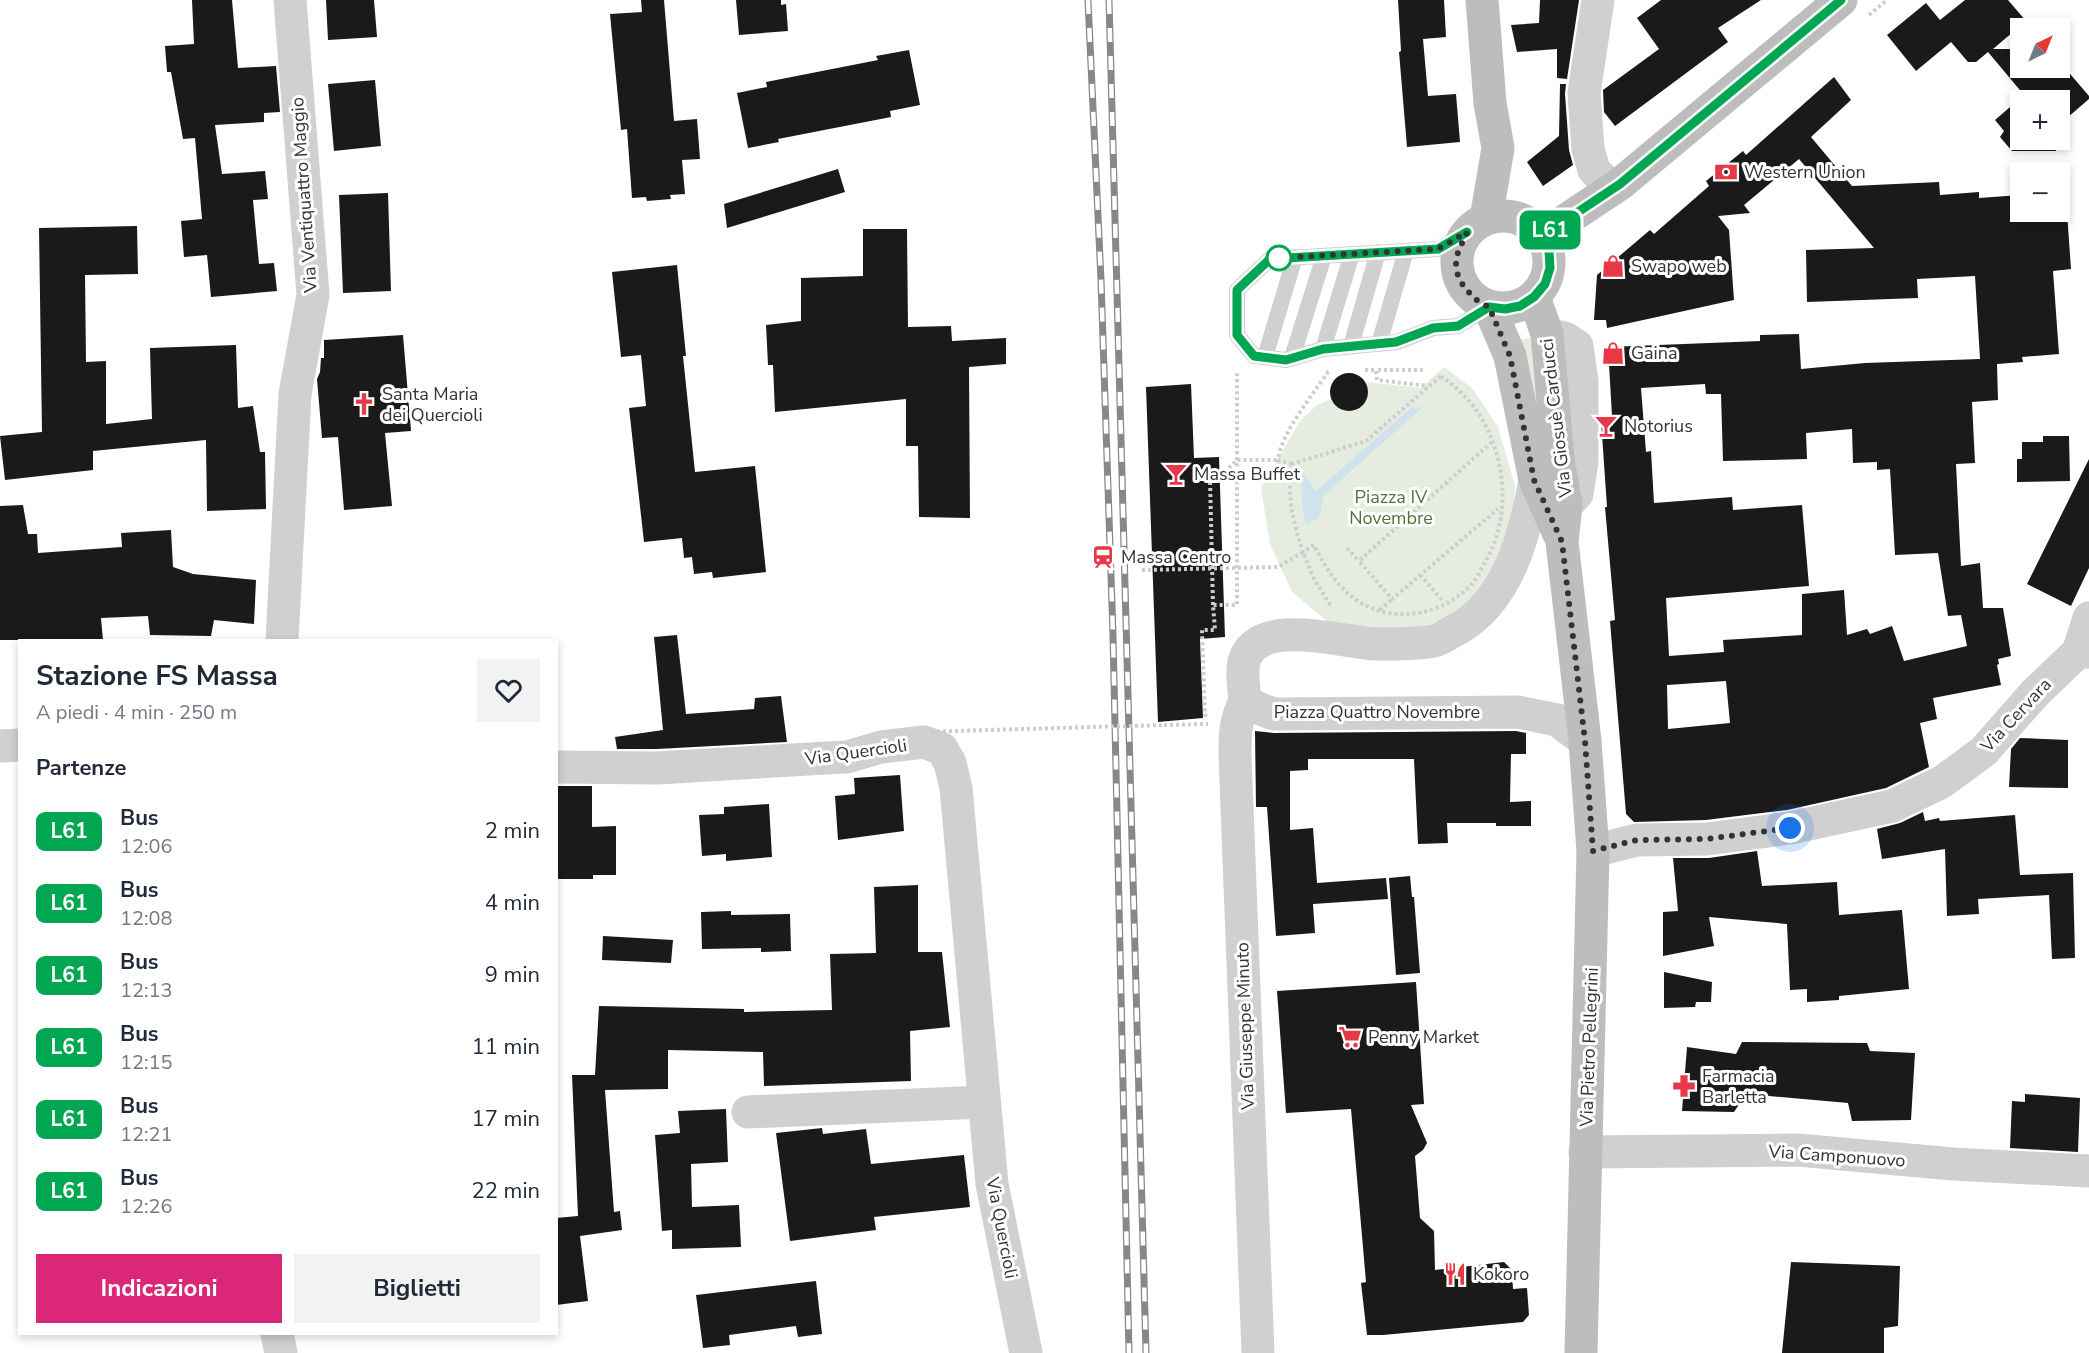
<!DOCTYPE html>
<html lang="it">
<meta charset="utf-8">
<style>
body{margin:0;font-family:"Nunito Sans",sans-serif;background:#f2f2f3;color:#1f2937;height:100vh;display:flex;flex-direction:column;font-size:22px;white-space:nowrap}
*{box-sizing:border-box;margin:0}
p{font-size:20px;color:#747a83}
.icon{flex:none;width:33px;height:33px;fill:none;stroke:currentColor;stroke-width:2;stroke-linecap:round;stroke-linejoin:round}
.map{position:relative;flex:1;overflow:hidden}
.details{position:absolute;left:18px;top:639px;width:540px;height:696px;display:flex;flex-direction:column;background:#fff;border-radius:0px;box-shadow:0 3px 9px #0003}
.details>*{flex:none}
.badge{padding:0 12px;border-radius:9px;font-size:21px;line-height:39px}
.needle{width:39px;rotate:43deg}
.fabs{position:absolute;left:2010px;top:18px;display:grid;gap:12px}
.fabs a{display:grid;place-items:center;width:60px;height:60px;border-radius:0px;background:#fff;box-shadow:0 3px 9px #0003;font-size:30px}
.you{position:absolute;width:30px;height:30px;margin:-15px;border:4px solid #fff;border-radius:50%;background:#1a73e8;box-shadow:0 0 0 9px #1a73e833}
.map>.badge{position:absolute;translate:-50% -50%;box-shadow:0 0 0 3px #fff}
h2{padding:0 18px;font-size:22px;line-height:54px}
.round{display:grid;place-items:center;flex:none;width:63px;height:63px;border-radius:0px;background:#f2f2f3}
.head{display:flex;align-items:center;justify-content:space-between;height:102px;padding:0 18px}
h1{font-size:28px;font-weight:700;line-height:45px}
.cta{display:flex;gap:12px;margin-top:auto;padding:12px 18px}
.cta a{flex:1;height:69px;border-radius:0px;background:#db2777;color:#fff;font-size:24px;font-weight:700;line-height:69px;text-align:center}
.cta a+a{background:#f2f2f3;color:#1f2937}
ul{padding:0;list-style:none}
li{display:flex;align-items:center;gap:18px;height:72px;padding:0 18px}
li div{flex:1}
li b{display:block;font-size:22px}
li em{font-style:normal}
li .badge{min-width:66px;font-weight:700;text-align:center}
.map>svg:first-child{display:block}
.green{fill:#e6ecdf}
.water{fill:#cfe2ee}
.building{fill:#1a1a1a;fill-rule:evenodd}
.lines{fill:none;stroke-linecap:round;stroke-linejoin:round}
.path{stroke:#cdcdcd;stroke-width:4;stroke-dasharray:3 3;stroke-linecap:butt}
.lane{stroke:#d0d0d0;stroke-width:16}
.street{stroke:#d0d0d0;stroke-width:33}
.secondary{stroke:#bdbdbd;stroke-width:33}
.rail-casing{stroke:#888;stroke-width:7}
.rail{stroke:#fff;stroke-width:4.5;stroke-dasharray:14;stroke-linecap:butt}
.path-bridge{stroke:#cdcdcd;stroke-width:4;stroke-dasharray:3 3;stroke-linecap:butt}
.line-casing{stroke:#fff;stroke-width:14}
.line{stroke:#00a651;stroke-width:9}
.walk{stroke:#333;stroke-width:6;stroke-dasharray:0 10.8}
.stop-dot{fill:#fff;stroke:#00a651;stroke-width:3}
.labels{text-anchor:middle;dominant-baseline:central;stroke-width:6;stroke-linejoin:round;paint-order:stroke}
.poi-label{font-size:18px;fill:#333;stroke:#fff;text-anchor:start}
.street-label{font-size:18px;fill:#333;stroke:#fff}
.park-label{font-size:18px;fill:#56703f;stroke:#fff}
</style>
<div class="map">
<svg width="2089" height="1353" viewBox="0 0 2089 1353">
<rect width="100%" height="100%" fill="#fff"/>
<path class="green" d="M1537,336L1547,447L1516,341Z
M1444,367L1473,389L1498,427L1515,486L1511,533L1492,579L1459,614L1406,633L1328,622L1292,592L1270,544L1261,488L1300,421L1317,405L1333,398C1331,377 1349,367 1364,384L1367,382L1421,388Z"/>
<path class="water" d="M1424,406L1324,495L1319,518L1306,525L1302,505L1301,471L1316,491L1412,407L1415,409Z"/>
<path class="building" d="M192,0H232L238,68L276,66L280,112L264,113V122L215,125L222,174L265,171L268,199L253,200L259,264L274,263L277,291L211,297L207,255L184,257L181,221L202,219L195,138L183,139L171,72H167L165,46L194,44Z
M326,0H374L377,37L328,40Z
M641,0H664L674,121L697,119L700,159L682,160L685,194L670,195L671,199L647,201L646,197L632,198L627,129L621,130L610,14L642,12Z
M736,0H781V5L786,4L788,31L739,35Z
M1398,0H1444L1446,37L1423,39L1428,96L1456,94L1460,142L1407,147L1399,52L1401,51Z
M1540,0H1579L1567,79L1557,78V49L1517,52L1511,25L1539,23Z
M1661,0H1761L1718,28L1728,42L1615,126L1604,112L1603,90L1659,49L1637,18Z
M1965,0H2008L2026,21L1993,49H2020V68H2065L2089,96V99L2060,124V100H2020V140H2055L2056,151H2012L2000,137L2004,131L1995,120L2024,95L1988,52L1976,62H1968L1951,42L1916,71L1887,35L1926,3L1940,20Z
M909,50L920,105L890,111L891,117L778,139L779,142L748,148L737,93L767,87L766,82L878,60L876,56Z
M1834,77L1851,100L1811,137L1852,186L1939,182L1940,195L1979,192V198L2020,195V212H2060V192V199L2066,198L2071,269L2053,271L2059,354L2022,357L2023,362L1997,364L1998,400L1972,402L1975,463L1956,464L1961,566L1980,563L1983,608H2003L2011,656L1998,659L1999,664L1997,665L2001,685L1933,698L1937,719L1920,723L1929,767L1886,788L1787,810L1706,820L1634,822L1626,814L1610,621L1615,620L1605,507H1607L1601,420V416H1612L1608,347L1760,341V335L1799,334L1801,369L1865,363L1980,359L1975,276L1917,279L1918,298L1807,302L1806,250L1874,248L1799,159L1744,205L1750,213L1718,216L1729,230L1734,300L1607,328L1606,320H1594L1597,275L1650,230L1654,234L1709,186L1706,181L1743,151L1746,155ZM1705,384L1706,394H1721L1723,461L1807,459L1806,433L1852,429L1853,463L1877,462V470L1890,469L1895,555L1938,553L1948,616L1961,615L1967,646L1904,661L1892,626L1870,634L1867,629L1847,635L1844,590L1802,594V635L1723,640L1724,652L1669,656L1666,598L1809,586L1802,505L1733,510L1732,497L1654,503L1651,451L1646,452L1641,388ZM1726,681L1730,723L1668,729L1667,685Z
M375,80L381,146L334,151L328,84Z
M1560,84H1566L1565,94L1569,150L1573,165L1543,186L1527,162L1559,136Z
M838,169L845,192L727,228L724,204Z
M388,193L391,291L343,293L339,195Z
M137,226L138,274L85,275L86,362L106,361V424L152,419L150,348L236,345L238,408L253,406L260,452H265L266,509L207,511L206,440L93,451V470L5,480L0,436L42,432L39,228Z
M863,229H907L908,327L951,326L952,341L1006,338V364L969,367L970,518L919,517L918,446H906V399L775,412L773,365H768L766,325L801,321V278L863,276Z
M677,265L686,356H683L695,472L755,466L766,572L713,578L712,572L694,574L692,557L684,558L682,538L644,542L629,408L646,406L641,355L621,357L612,272Z
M403,335L411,431L385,433L392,506L344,510L338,437L322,438L317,379L320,372L321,358H324V340Z
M1330 392a19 19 0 1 1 38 0a19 19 0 1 1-38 0Z
M1191,384L1194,458L1219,457L1225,637L1200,639L1203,718L1158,722L1146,387Z
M2043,436H2069L2070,481L2017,482V459H2022V442H2043Z
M2089,459V568L2071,606L2027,584Z
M23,505L28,534H37L38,553L122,547L121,533L171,530L173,567L193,574L256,580L254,624L214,620L211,636L150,635L148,616L101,618L103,640H0V506Z
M677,635L686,714L754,709L755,698L781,696L787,742L657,749H617L615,737L663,730L654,637Z
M1255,731L1274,733L1516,731L1526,733V754H1511L1510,802L1531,801V826H1496V823H1447L1448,843L1418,844L1414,759H1308V770L1290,771V830L1313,828L1317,883L1386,878L1388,899L1313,904L1315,933L1276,936L1267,807H1256Z
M2020,738L2068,740V788L2009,787L2011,749Z
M900,775L904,831L838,840L835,796L855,794L854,778Z
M558,786H592V827L616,826V875H593V879H556Z
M769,804L772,857L726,861V854L702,856L699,815L724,814V807Z
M1923,812L1925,821L1939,818L1940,821L2015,815L2020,875L2073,873L2075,958L2052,959L2049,895L1978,899L1979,914L1947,916L1945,849L1882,859L1877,829L1900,823Z
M1757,851L1762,886L1837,882L1839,915L1902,910L1909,989L1839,996V1000L1807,1002V989L1790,990L1787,924L1709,917L1714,946L1663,956V912L1678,911L1673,858H1709Z
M1410,876L1412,897H1414L1420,973L1396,975L1389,878Z
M918,885V952H942L950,1027L910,1031L911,1081L764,1086L763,1052L668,1050V1089L605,1090L614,1212L620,1211L622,1230L580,1236L588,1301L556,1305V1218L578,1216L572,1075H595L599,1006L744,1009V1012L832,1010L830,954L876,953L874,887Z
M731,911V915L790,914L791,951L761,952V948L702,949L701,912Z
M603,936L673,940L671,963L602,960Z
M1664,972L1712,982L1711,1002H1696L1695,1007L1664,1008Z
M1416,982L1424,1104L1411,1105L1427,1143L1423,1150L1415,1156L1420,1218L1434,1231L1435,1270L1504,1262L1512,1270L1513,1289L1527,1288L1529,1315L1523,1322L1383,1335H1367L1361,1283L1366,1282L1351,1109L1286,1113L1277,991Z
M1742,1042L1867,1043L1870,1051L1915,1053L1911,1120L1852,1121L1848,1103L1746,1094L1734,1112L1682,1111L1687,1047L1736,1054Z
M2025,1094L2080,1098L2078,1152L2010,1148L2012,1101L2025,1102Z
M726,1109L728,1162L691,1164L692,1207L739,1205L741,1247L672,1249V1230L662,1231L655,1135L680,1133L678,1111Z
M822,1128L823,1134L866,1129L871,1164L964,1155L970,1207L874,1217L876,1230L790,1241L776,1133Z
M1791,1262L1900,1266L1898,1326L1884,1328V1353H1782Z
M816,1281L822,1334L798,1337L796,1326L729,1335L730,1345L703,1348L696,1295Z"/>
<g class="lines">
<path class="path" d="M1869,15L1887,0
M1365,370H1376
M1423,370H1376L1377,380L1428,386
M1441,376C1453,385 1465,395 1474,407C1506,450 1513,516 1485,562C1481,569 1477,579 1471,585C1441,616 1391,625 1355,599C1336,585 1324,565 1314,545L1303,552C1292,517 1287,500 1292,464L1366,441Z
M1492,442L1359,561L1392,599L1498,509
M1292,464L1278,460C1280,435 1313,394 1328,372H1331
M1347,548L1359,561
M1142,570L1278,567L1303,552L1314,579L1331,606
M1420,575L1443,601
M1213,605L1210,478H1219L1237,460H1278
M1380,610L1392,599
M1207,716L1205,715L1202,630H1215L1213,605H1237V371
M1164,725L1208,724"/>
<path class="lane" d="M1467,232L1439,249L1270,259L1237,290V335L1254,356L1286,360L1323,349L1397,342L1433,328L1458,326L1489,307
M1379,344L1406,251
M1351,346L1378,252
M1323,349L1352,254
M1265,357L1295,257
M1292,358L1324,256"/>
<path class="street" d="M1598,0L1584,93L1588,149L1594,170L1612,189
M1547,334L1565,338L1577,346L1582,381V461L1577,494L1566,505
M282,640L295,394L313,295L290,0
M2078,652L2089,618
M1245,701C1235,721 1235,733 1235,756L1258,1353
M1245,701C1244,687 1240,669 1246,656C1264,618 1342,642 1375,644C1389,644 1420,644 1434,641C1441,639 1448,634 1454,631C1508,603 1525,535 1535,480
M1245,701L1260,709L1274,714L1518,712L1557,720L1585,741
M0,746L20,745
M556,767L657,768L826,758L847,757L881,747L924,742L942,749L950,763L956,788L992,1184L1026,1353
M1593,851L1637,840L1707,839L1790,828L1892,806L1942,782L1984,751L2035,693L2078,652H2089
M748,1112L984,1102
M1585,1152L1798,1150L1953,1164L2089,1171
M277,1334L281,1353"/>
<path class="secondary" d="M1482,0L1490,103L1498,148L1486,219
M1457 262a46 46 0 1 1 92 0a46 46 0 1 1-92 0Z
M1542,236L1620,184L1841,0
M1534,297L1547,334L1558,459L1566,505L1562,542L1585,741L1593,851L1581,1353
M1489,307L1510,356L1535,480L1559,534"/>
<g class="rail-casing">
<path id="rail" d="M1088,0L1101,280L1113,635L1129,1353
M1109,0L1146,1353"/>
</g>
<use href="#rail" class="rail"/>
<path class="path-bridge" d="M919,732L1164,725"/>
</g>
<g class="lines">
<g class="line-casing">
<path id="line" d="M1467,232L1438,249L1270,259L1237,290V335L1254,356L1286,360L1323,349L1396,342L1433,328L1458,326L1489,307L1505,309L1520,306L1534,297L1545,284L1550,268L1549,251L1542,236L1620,184L1841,0"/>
</g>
<use href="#line" class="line"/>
<path class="walk" d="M1279,258L1438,249L1467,232L1458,252L1456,264L1458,276L1464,287L1475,299L1489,307L1510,356L1534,480L1562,542L1585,741L1593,851L1637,840L1707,839L1790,828"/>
</g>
<defs>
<g id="bank-bare" transform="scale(1.8)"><path d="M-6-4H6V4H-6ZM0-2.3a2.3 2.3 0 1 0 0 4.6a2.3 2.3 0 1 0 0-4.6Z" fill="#e63946" stroke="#fff" stroke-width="2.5" paint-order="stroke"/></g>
<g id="shop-bare" transform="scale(1.8)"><path d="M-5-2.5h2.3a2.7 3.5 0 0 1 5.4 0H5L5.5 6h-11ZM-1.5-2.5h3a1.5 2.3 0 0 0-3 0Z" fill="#e63946" stroke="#fff" stroke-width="2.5" paint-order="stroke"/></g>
<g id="church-bare" transform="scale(1.8)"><path d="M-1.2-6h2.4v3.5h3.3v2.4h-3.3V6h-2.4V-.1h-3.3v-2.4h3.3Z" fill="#e63946" stroke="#fff" stroke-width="2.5" paint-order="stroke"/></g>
<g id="bar-bare" transform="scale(1.8)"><path d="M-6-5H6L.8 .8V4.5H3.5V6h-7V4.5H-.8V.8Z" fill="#e63946" stroke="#fff" stroke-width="2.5" paint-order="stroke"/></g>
<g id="station-bare" transform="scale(1.8)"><path d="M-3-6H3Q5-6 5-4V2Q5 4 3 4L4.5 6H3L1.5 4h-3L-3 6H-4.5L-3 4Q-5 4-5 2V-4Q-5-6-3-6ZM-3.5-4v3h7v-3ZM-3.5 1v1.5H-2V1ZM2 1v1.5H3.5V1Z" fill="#e63946" stroke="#fff" stroke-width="2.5" paint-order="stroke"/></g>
<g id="supermarket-bare" transform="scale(1.8)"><path d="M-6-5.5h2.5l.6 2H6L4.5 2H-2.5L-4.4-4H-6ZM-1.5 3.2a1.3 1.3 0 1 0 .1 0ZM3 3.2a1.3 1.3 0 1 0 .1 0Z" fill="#e63946" stroke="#fff" stroke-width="2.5" paint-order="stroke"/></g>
<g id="pharmacy-bare" transform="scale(1.8)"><path d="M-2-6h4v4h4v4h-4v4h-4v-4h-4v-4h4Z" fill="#e63946" stroke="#fff" stroke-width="2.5" paint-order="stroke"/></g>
<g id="restaurant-bare" transform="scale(1.8)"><path d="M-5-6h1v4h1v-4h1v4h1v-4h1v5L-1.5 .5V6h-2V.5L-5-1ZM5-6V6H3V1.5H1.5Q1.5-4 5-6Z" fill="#e63946" stroke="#fff" stroke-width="2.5" paint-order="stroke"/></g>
</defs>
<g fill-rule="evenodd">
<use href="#bank-bare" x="1726" y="172"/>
<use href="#shop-bare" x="1613" y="266"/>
<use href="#shop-bare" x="1613" y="353"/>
<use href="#church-bare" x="364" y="404"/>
<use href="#bar-bare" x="1606" y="426"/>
<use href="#bar-bare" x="1176" y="474"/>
<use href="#station-bare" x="1103" y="557"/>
<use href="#supermarket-bare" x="1350" y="1037"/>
<use href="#pharmacy-bare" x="1684" y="1086"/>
<use href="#restaurant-bare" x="1455" y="1274"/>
</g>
<circle class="stop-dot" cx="1279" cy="258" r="12"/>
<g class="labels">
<g class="poi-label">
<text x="1744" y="172">Western Union</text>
<text x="1631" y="266">Swapo web</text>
<text x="1631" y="353">Gaina</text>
<text x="382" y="394">Santa Maria<tspan x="382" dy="21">dei Quercioli</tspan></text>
<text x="1624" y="426">Notorius</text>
<text x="1194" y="474">Massa Buffet</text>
<text x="1121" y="557">Massa Centro</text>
<text x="1368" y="1037">Penny Market</text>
<text x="1702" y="1076">Farmacia<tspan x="1702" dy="21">Barletta</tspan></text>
<text x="1473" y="1274">Kokoro</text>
</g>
<g class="street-label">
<text transform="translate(304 195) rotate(-94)">Via Ventiquattro Maggio</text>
<text transform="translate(1556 418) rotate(-97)">Via Giosuè Carducci</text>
<text x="1377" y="712">Piazza Quattro Novembre</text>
<text transform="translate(2016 715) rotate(-47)">Via Cervara</text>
<text transform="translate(856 752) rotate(-8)">Via Quercioli</text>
<text transform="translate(1245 1026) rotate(-92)">Via Giuseppe Minuto</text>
<text transform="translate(1589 1047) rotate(-88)">Via Pietro Pellegrini</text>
<text transform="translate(1837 1156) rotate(4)">Via Camponuovo</text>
<text transform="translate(1002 1228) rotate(79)">Via Quercioli</text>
</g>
<g class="park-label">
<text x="1391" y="497">Piazza IV<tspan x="1391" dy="21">Novembre</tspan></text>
</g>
</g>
</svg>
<div class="fabs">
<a><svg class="needle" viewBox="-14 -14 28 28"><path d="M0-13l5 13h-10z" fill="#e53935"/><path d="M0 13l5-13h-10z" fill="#747a83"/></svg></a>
<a>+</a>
<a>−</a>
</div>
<div class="you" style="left:1790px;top:828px"></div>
<b class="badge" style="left:1550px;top:230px;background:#00a651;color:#fff">L61</b>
<section class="details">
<div class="head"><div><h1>Stazione FS Massa</h1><p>A piedi · 4 min · 250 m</p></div><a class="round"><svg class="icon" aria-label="heart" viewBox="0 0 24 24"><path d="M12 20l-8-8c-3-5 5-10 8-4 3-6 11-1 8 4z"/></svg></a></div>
<h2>Partenze</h2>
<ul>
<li><span class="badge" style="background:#00a651;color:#fff">L61</span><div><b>Bus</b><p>12:06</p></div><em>2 min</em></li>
<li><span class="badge" style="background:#00a651;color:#fff">L61</span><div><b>Bus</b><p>12:08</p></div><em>4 min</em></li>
<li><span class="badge" style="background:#00a651;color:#fff">L61</span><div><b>Bus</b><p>12:13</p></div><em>9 min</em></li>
<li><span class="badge" style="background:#00a651;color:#fff">L61</span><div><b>Bus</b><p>12:15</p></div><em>11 min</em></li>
<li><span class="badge" style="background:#00a651;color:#fff">L61</span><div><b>Bus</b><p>12:21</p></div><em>17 min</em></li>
<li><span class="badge" style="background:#00a651;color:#fff">L61</span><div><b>Bus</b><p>12:26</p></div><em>22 min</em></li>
</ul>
<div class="cta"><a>Indicazioni</a><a>Biglietti</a></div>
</section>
</div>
